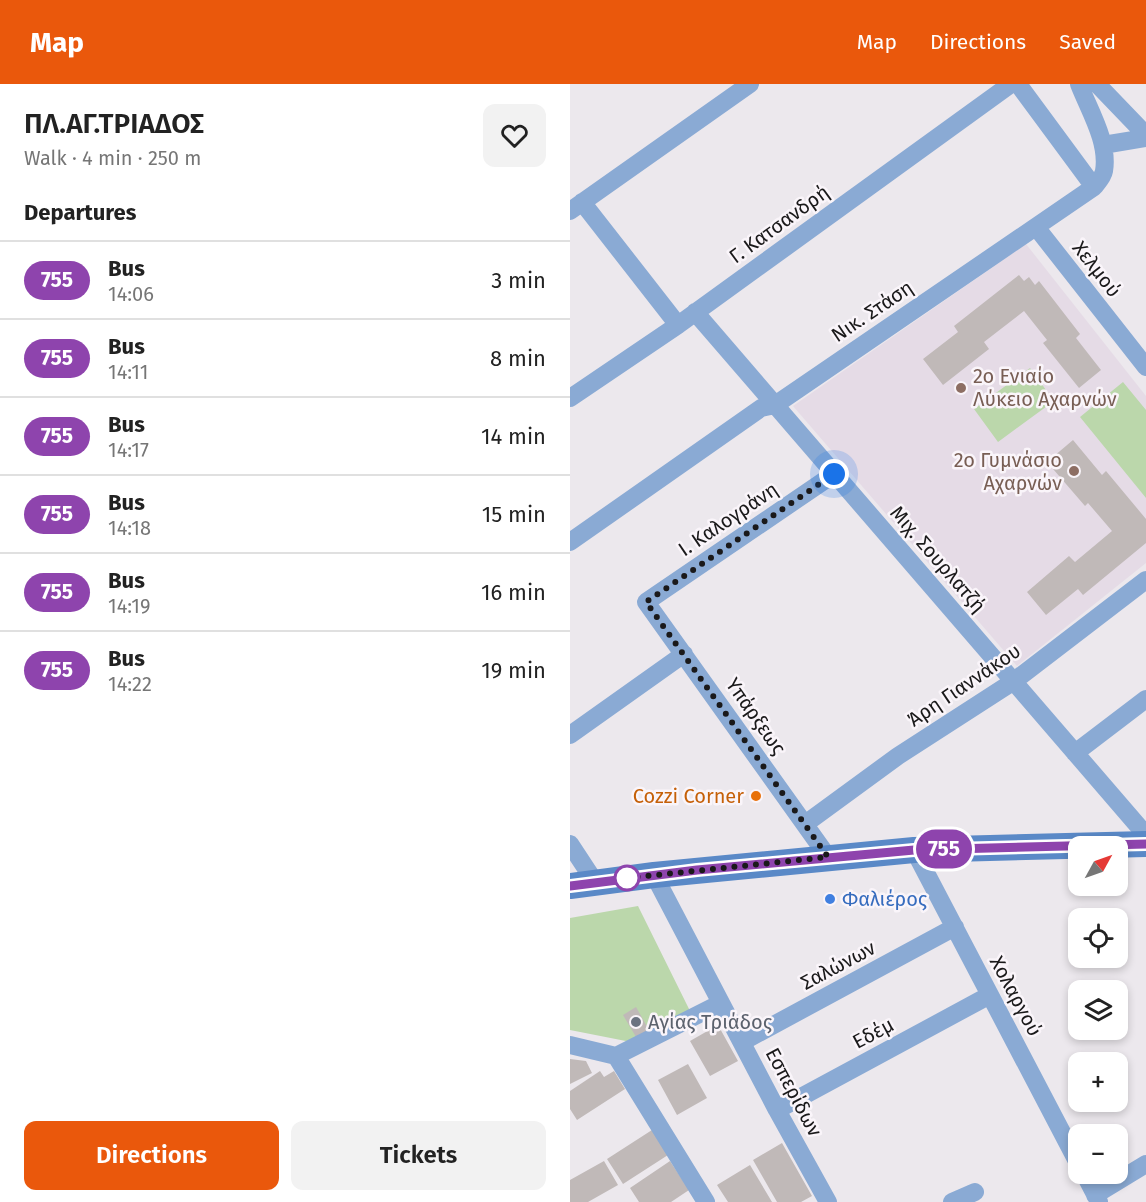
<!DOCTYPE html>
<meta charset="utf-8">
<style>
body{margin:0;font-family:"Fira Sans",sans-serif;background:#f2f2f2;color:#222;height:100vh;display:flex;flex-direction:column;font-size:22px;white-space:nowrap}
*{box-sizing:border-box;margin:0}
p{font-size:20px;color:#767676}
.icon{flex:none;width:33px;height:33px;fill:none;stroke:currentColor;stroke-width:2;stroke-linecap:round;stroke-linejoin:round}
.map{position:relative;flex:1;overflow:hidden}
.panel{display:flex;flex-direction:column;background:#fff;width:570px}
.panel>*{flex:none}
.badge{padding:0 12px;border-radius:20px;font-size:21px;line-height:39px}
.needle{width:39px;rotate:50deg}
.fabs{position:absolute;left:498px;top:752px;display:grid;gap:12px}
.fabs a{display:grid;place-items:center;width:60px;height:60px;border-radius:12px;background:#fff;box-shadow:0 3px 9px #0003;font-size:30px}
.you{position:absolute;width:30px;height:30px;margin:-15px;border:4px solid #fff;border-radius:50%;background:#1a73e8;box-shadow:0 0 0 9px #1a73e833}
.map>.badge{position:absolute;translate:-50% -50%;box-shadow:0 0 0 3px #fff}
h2{padding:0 24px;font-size:22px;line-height:54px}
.round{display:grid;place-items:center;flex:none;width:63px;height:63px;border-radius:12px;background:#f2f2f2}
.headline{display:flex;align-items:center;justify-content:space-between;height:102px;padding:0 24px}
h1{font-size:28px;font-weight:600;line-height:45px}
.primary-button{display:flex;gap:12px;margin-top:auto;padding:12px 24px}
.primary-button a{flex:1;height:69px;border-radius:12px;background:#ea580c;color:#fff;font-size:24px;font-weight:600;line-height:69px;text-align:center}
.primary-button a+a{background:#f2f2f2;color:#222}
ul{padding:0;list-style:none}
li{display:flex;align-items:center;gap:18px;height:78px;padding:0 24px;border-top:2px solid #e0e0e0}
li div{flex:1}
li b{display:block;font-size:22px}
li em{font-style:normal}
li .badge{min-width:66px;font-weight:700;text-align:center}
header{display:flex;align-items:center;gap:36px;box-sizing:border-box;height:84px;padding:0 30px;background:#ea580c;color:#fff}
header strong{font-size:28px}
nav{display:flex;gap:33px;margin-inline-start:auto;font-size:21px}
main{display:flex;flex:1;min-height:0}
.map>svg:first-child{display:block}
.built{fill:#e5dbe6}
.green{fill:#bbd7ab}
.building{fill:#c0b9b8}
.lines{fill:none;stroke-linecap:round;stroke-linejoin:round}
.street{stroke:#8aaad4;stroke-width:18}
.secondary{stroke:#5a89c7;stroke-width:26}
.line-casing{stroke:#fff;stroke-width:14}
.line{stroke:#8e44ad;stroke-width:9}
.walk{stroke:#1a191a;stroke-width:6;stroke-dasharray:0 10.8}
.education-dot{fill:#8d6e63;stroke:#faf5fa;stroke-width:2}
.food-dot{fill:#e8710a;stroke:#faf5fa;stroke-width:2}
.stop-dot{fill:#fff;stroke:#8e44ad;stroke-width:3}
.shop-dot{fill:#3f7fe0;stroke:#faf5fa;stroke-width:2}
.worship-dot{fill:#6b7280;stroke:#faf5fa;stroke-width:2}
.labels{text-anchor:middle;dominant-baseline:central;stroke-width:5;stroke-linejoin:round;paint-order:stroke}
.street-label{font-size:20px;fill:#1a191a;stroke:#faf5fa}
.education-label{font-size:20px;fill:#785e54;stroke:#faf5fa;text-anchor:start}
.food-label{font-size:20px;fill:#c56008;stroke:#faf5fa;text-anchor:end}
.shop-label{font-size:20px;fill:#366cbe;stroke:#faf5fa;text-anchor:start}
.worship-label{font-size:20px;fill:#5b616d;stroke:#faf5fa;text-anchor:start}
</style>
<header>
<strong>Map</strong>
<nav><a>Map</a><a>Directions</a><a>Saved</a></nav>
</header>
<main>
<section class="panel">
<div class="headline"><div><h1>ΠΛ.ΑΓ.ΤΡΙΑΔΟΣ</h1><p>Walk · 4 min · 250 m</p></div><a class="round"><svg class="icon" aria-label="heart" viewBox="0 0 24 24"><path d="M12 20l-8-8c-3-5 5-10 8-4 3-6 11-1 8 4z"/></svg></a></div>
<h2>Departures</h2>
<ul>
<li><span class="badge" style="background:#8e44ad;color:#fff">755</span><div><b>Bus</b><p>14:06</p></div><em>3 min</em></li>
<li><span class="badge" style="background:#8e44ad;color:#fff">755</span><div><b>Bus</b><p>14:11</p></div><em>8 min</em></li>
<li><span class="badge" style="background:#8e44ad;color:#fff">755</span><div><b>Bus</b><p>14:17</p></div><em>14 min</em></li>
<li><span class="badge" style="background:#8e44ad;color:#fff">755</span><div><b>Bus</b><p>14:18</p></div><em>15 min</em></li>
<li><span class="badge" style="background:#8e44ad;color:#fff">755</span><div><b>Bus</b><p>14:19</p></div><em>16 min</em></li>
<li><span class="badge" style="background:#8e44ad;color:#fff">755</span><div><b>Bus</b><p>14:22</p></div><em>19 min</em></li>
</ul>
<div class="primary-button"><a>Directions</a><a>Tickets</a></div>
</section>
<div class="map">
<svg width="576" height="1118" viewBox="0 0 576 1118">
<rect width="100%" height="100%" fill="#ece8ed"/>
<path class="built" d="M456,160L576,312V479L447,582L223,322Z"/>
<path class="green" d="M460,284L484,317L428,358L404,325Z
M553,298L576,326V414L510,333Z
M68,822L122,931L71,960L0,946V834Z"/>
<path class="building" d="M449,191L454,197L459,193L465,201L469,197L510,250L506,254L531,286L509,304L473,259L477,256L454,227L414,258L419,265L373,301L353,275L388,248L384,242Z
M503,356L532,391L536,387L576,435V459L513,511L508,505L476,531L457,508L499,472L505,478L542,447L518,419L515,422L477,378Z
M66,923L79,946L66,953L53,931Z
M148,941L168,977L140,992L120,957Z
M0,975L16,977L22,989L0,1000Z
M118,980L137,1014L107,1031L88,996Z
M30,987L34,993L44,987L55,1005L7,1036L0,1025V1007Z
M82,1046L98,1071L53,1100L37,1075Z
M212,1059L242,1112L231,1118H207L183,1076Z
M34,1077L48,1101L18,1118H0V1096Z
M100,1077L119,1106L101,1118H69L60,1104Z
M180,1081L202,1118H158L147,1101Z"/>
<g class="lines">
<path class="street" d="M509,0C519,26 539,58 534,87C533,93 528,98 524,103
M527,0L576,51
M533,61L576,54
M12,118L108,241
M0,127L180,0
M466,143L576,283
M125,228L576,751
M0,314L108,241L441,0
M0,458L191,324L205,321L524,103L448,0
M0,651L114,570
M505,669L576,615
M235,740L328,672L444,597L576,496
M0,760L25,798
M344,766L508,1079
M258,773L76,518L264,390
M84,791L207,1026L258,1118
M172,958L385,843
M0,961L46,972L151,919
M46,972L136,1118
M207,1026L420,911
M514,1089L529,1118
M525,1111L576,1080
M382,1118L405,1108"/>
<path class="secondary" d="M0,802L84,791L344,766L576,760"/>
</g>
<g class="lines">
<g class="line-casing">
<path id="line" d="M0,802L127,786L344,766L576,760"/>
</g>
<use href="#line" class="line"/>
<path class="walk" d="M57,794L258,773L76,518L264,390"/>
</g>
<g class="education-dot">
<circle cx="391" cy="304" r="6"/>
<circle cx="504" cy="387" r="6"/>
</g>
<circle class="food-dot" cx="186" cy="712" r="6"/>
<circle class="stop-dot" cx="57" cy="794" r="12"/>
<circle class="shop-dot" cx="260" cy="815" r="6"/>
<circle class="worship-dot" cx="66" cy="938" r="6"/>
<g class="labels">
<g class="street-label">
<text transform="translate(209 140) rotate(-36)">Γ. Κατσανδρή</text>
<text transform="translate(527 185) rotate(52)">Χελμού</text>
<text transform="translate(302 227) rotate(-34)">Νικ. Στάση</text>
<text transform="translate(158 435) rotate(-34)">Ι. Καλογράνη</text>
<text transform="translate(368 475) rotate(49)">Μιχ. Σουρλατζή</text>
<text transform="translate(394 601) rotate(-34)">Άρη Γιαννάκου</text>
<text transform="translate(186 632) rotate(55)">Υπάρξεως</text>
<text transform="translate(268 881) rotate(-28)">Σαλώνων</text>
<text transform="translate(446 912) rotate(62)">Χολαργού</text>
<text transform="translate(303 949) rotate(-28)">Εδέμ</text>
<text transform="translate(224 1008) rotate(62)">Εσπερίδων</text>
</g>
<g class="education-label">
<text x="403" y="292">2ο Ενιαίο<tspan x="403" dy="23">Λύκειο Αχαρνών</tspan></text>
<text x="492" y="376" text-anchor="end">2ο Γυμνάσιο<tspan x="492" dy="23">Αχαρνών</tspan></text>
</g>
<g class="food-label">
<text x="174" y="712">Cozzi Corner</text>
</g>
<g class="shop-label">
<text x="272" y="815">Φαλιέρος</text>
</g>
<g class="worship-label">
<text x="78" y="938">Αγίας Τριάδος</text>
</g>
</g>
</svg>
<div class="fabs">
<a><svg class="needle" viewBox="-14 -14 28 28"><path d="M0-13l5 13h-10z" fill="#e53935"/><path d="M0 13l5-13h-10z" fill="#767676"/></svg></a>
<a><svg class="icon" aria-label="locate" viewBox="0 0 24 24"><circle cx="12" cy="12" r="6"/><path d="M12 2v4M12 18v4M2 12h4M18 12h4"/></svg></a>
<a><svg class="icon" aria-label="layers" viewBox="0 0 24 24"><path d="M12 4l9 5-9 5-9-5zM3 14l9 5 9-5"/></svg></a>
<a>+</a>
<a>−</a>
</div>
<div class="you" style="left:264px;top:390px"></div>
<b class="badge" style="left:374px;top:765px;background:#8e44ad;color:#fff">755</b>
</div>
</main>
